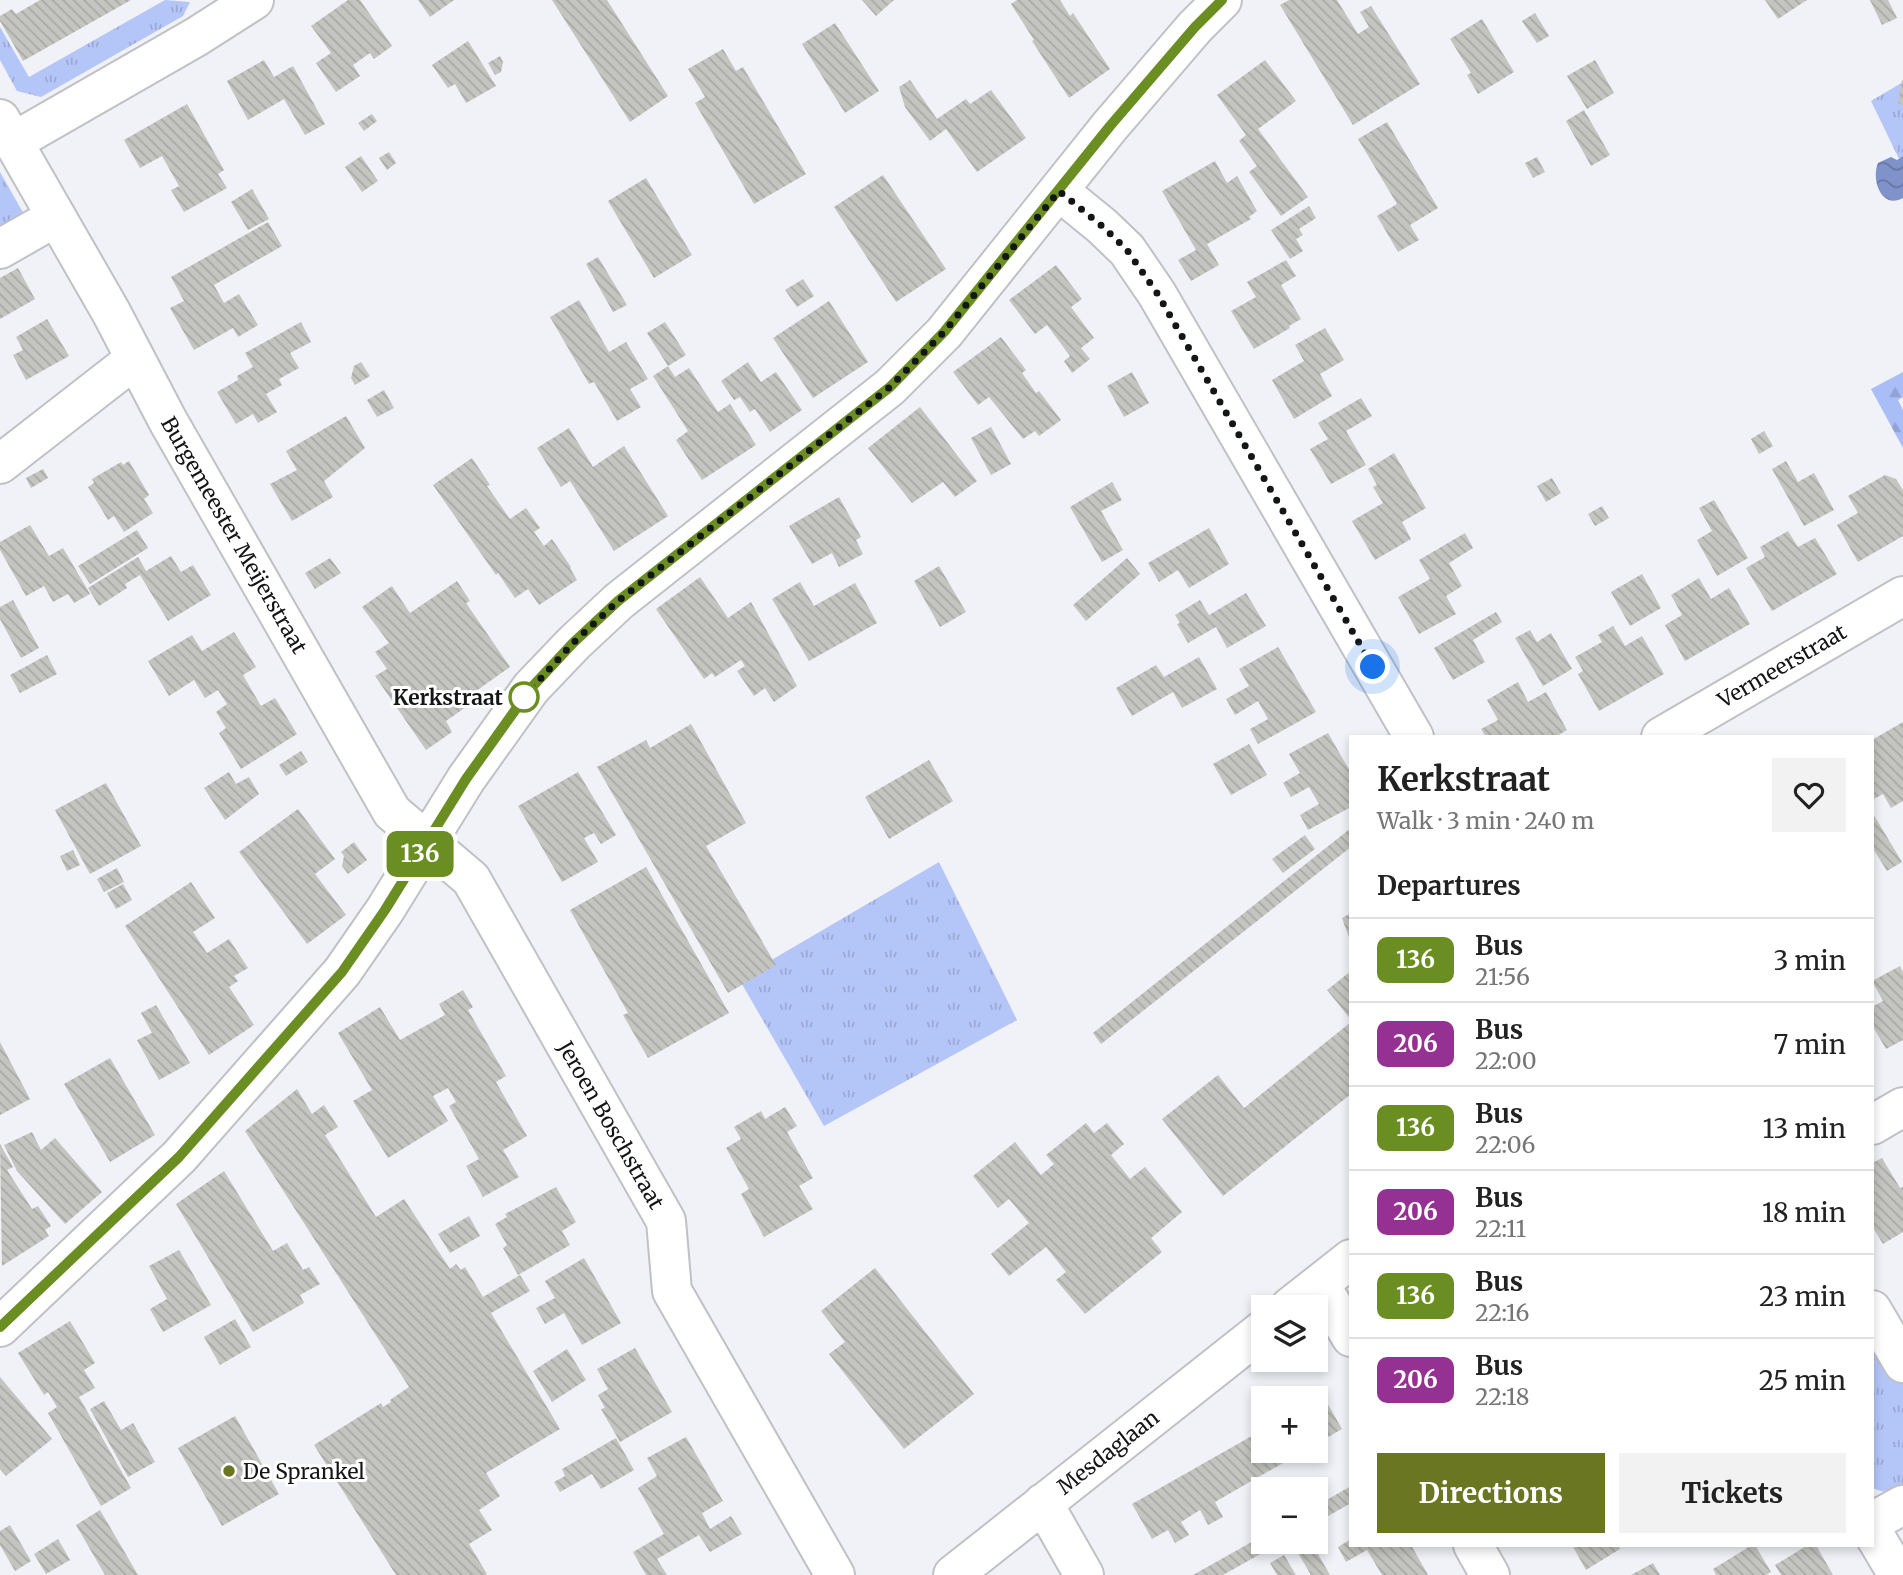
<!DOCTYPE html>
<meta charset="utf-8">
<style>
body{margin:0;font-family:Merriweather,serif;background:#f2f2f2;color:#222;height:100vh;display:flex;flex-direction:column;font-size:26px;white-space:nowrap}
*{box-sizing:border-box;margin:0}
p{font-size:23px;color:#767676}
.icon{flex:none;width:38px;height:38px;fill:none;stroke:currentColor;stroke-width:2;stroke-linecap:round;stroke-linejoin:round}
.map{position:relative;flex:1;overflow:hidden}
.sheet{position:absolute;left:1349px;top:735px;width:525px;height:812px;display:flex;flex-direction:column;background:#fff;border-radius:0px;box-shadow:0 4px 10px #0003}
.sheet>*{flex:none}
.badge{padding:0 14px;border-radius:10px;font-size:24px;line-height:46px}
.buttons{position:absolute;left:1251px;top:1295px;display:grid;gap:14px}
.buttons a{display:grid;place-items:center;width:77px;height:77px;border-radius:0px;background:#fff;box-shadow:0 4px 10px #0003;font-size:35px}
.you{position:absolute;width:35px;height:35px;margin:-18px;border:5px solid #fff;border-radius:50%;background:#1a73e8;box-shadow:0 0 0 10px #1a73e833}
.map>.badge{position:absolute;translate:-50% -50%;box-shadow:0 0 0 4px #fff}
h2{padding:0 28px;font-size:26px;line-height:63px}
.round{display:grid;place-items:center;flex:none;width:74px;height:74px;border-radius:0px;background:#f2f2f2}
.head{display:flex;align-items:center;justify-content:space-between;height:119px;padding:0 28px}
h1{font-size:33px;font-weight:700;line-height:52px}
.cta{display:flex;gap:14px;margin-top:auto;padding:14px 28px}
.cta a{flex:1;height:80px;border-radius:0px;background:#6a7621;color:#fff;font-size:28px;font-weight:700;line-height:80px;text-align:center}
.cta a+a{background:#f2f2f2;color:#222}
ul{padding:0;list-style:none}
li{display:flex;align-items:center;gap:21px;height:84px;padding:0 28px;border-top:2px solid #e0e0e0}
li div{flex:1}
li b{display:block;font-size:26px}
li em{font-style:normal}
li .badge{min-width:77px;font-weight:700;text-align:center}
.map>svg:first-child{display:block}
.grass{fill:url(#grass-tufts)}
.forest{fill:url(#forest-firs)}
.water{fill:url(#water-waves)}
.building{fill:url(#building-back-hatch)}
.lines{fill:none;stroke-linecap:round;stroke-linejoin:round}
.minor-casing{stroke:#c0c1c6;stroke-width:42}
.minor{stroke:#fff;stroke-width:38}
.line-casing{stroke:#fff;stroke-width:16}
.line{stroke:#6b8e23;stroke-width:10}
.walk{stroke:#141517;stroke-width:7;stroke-dasharray:0 12.6}
.stop-dot{fill:#fff;stroke:#6b8e23;stroke-width:3.5}
.poi-dot{fill:#6a7621;stroke:#fff;stroke-width:2.5}
.labels{text-anchor:middle;dominant-baseline:central;stroke-width:6;stroke-linejoin:round;paint-order:stroke}
.street-label{font-size:21px;fill:#141517;stroke:#fff}
.stop-label{font-size:21px;font-weight:bold;fill:#141517;stroke:#fff;text-anchor:end}
.poi-label{font-size:21px;fill:#141517;stroke:#fff;text-anchor:start}
</style>
<div class="map">
<svg width="1903" height="1575" viewBox="0 0 1903 1575">
<defs>
<pattern id="grass-tufts" width="24" height="20" patternUnits="userSpaceOnUse" patternTransform="scale(1.75)"><rect width="24" height="20" fill="#b4c5f8"/><path d="M3 7l-1-3M5 7V3M7 7l1-3M15 17l-1-3M17 17v-4M19 17l1-3" fill="none" stroke="#9aa8d4"/></pattern>
<pattern id="forest-firs" width="22" height="20" patternUnits="userSpaceOnUse" patternTransform="scale(1.75)"><rect width="22" height="20" fill="#a9bdf7"/><path d="M5 1l3.5 6h-7zM16 11l3.5 6h-7z" fill="#91a2d3"/></pattern>
<pattern id="water-waves" width="16" height="10" patternUnits="userSpaceOnUse" patternTransform="scale(1.75)"><rect width="16" height="10" fill="#7f92c9"/><path d="M0 5q4-4 8 0t8 0" fill="none" stroke="#6776a2"/></pattern>
<pattern id="building-back-hatch" width="6" height="6" patternUnits="userSpaceOnUse" patternTransform="scale(1.75)"><rect width="6" height="6" fill="#c4c5c0"/><path d="M-1 5l2 2M0 0l6 6M5-1l2 2" fill="none" stroke="#a8a8a4"/></pattern>
</defs>
<rect width="100%" height="100%" fill="#f1f2f7"/>
<path class="grass" d="M165,0L190,2L183,16L41,97L17,91L0,60V27L29,77Z
M1903,82V167L1871,101Z
M0,172L25,216L0,237Z
M939,862L1017,1020L824,1126L739,979Z
M1872,1327L1903,1379V1491C1892,1493 1883,1493 1873,1488Z"/>
<path class="forest" d="M1903,372V397L1898,400L1903,410V448L1871,389Z"/>
<path class="water" d="M1903,156V198C1881,210 1871,179 1878,163L1891,157L1897,160Z"/>
<path class="building" d="M40,0H131L23,61L0,21V16L12,9L16,14Z
M348,0H360L392,46L374,59L370,53L353,65L360,76L336,92L316,63L331,53L311,26Z
M418,0H454L430,17Z
M552,0H607L668,96L630,122Z
M862,0H894L876,16Z
M1017,0H1060L1070,16L1073,13L1110,69L1069,98L1032,41L1034,40L1011,4Z
M1289,0H1337L1358,34L1369,27L1360,12L1371,6L1420,84L1353,125L1280,5Z
M1765,0H1807L1778,19Z
M1870,0H1888L1897,18L1882,25Z
M1535,13L1549,36L1537,43L1522,21Z
M1482,19L1514,72L1478,94L1467,75L1471,73L1450,39Z
M835,23L879,91L845,113L802,44Z
M468,41L496,86L466,103L455,84L448,88L432,65Z
M723,49L736,71L743,67L806,174L754,204L695,103L705,97L688,69Z
M500,56L503,62L501,72L495,75L488,63Z
M264,60L274,77L293,66L325,124L305,135L284,99L248,120L227,81Z
M1265,60L1296,101L1258,129L1308,197L1281,216L1249,172L1257,166L1239,141L1246,135L1217,95Z
M1595,60L1614,93L1587,109L1567,76Z
M910,80L937,119L966,99L970,104L991,90L1026,138L977,172L946,129L930,141L905,107L899,87Z
M1902,80H1903V105L1898,103Z
M187,104L224,170L218,174L227,188L184,212L171,190L179,186L162,156L140,168L124,140Z
M1584,110L1610,155L1591,166L1566,121Z
M372,114L377,121L364,131L358,123Z
M1387,122L1438,208L1410,225L1419,240L1398,252L1377,216L1397,204L1358,139Z
M389,152L396,163L387,170L379,158Z
M361,156L378,181L362,192L345,167Z
M1537,157L1545,172L1533,178L1525,163Z
M1215,161L1227,183L1237,176L1257,211L1249,217L1251,219L1207,244L1219,265L1191,281L1178,260L1196,250L1162,191Z
M883,175L946,269L896,302L834,207Z
M646,178L692,255L654,278L608,201Z
M252,189L269,219L248,230L231,202Z
M1309,206L1316,218L1299,229L1303,235L1296,239L1303,251L1290,259L1271,230Z
M268,222L282,246L214,285L224,303L239,294L258,325L238,337L233,328L194,350L170,308L184,301L171,277Z
M598,257L627,305L613,312L586,264Z
M1286,260L1296,276L1281,285L1301,319L1289,326L1290,328L1254,349L1231,311L1256,297L1247,282Z
M1056,265L1082,299L1071,307L1094,338L1081,348L1090,359L1072,373L1064,361L1070,356L1047,325L1035,334L1009,300Z
M18,268L35,299L0,319V278Z
M803,279L814,296L797,307L785,290Z
M579,300L609,352L626,342L648,379L630,389L641,407L617,421L594,382L589,384L550,317Z
M829,301L868,362L813,398L773,338Z
M47,319L69,356L26,380L13,355L23,350L16,337Z
M301,322L311,342L290,353L299,368L279,379L282,385L266,394L277,412L258,423L253,414L236,424L217,392L238,380L237,376L253,367L245,353Z
M665,322L686,355L668,366L647,333Z
M1325,328L1344,360L1320,374L1332,396L1294,419L1272,380L1304,361L1295,345Z
M1001,337L1026,370L1022,373L1036,393L1039,391L1061,420L1039,436L1035,431L1023,439L989,397L978,405L953,372Z
M361,362L370,376L355,385L351,378L354,366Z
M748,362L761,382L776,372L802,410L770,432L755,409L750,412L740,397L734,400L721,381Z
M668,366L675,377L689,368L718,412L730,404L756,445L702,480L676,440L688,431L653,376Z
M1132,372L1149,403L1124,417L1107,386Z
M384,390L394,408L377,417L367,400Z
M1361,398L1372,416L1346,431L1366,465L1331,484L1310,449L1328,439L1318,423Z
M920,407L977,481L955,497L943,482L912,503L868,448Z
M346,416L365,448L324,481L333,497L292,521L270,484L297,470L286,451Z
M991,427L1011,464L991,475L971,438Z
M569,428L593,467L624,446L668,516L614,551L570,481L561,487L537,448Z
M1764,431L1773,446L1759,454L1751,439Z
M1394,453L1426,508L1402,522L1411,539L1375,560L1352,521L1383,503L1373,487L1377,485L1368,469Z
M472,458L490,485L487,486L510,519L526,508L540,528L534,532L544,546L552,539L571,567L570,568L577,580L539,605L528,589L515,598L498,573L496,575L433,485Z
M129,461L149,495L144,499L153,513L124,532L114,516L108,520L88,487L94,483L92,479L121,462L123,465Z
M1786,461L1798,482L1814,473L1834,510L1804,526L1772,469Z
M43,469L48,478L31,488L26,478Z
M1885,475L1896,479L1903,490V536L1858,562L1837,525L1858,513L1848,496Z
M1552,478L1561,493L1546,502L1537,486Z
M1112,482L1122,500L1101,511L1123,550L1102,562L1070,507Z
M839,497L861,537L856,540L863,554L839,567L832,553L812,564L789,526Z
M1714,500L1748,558L1717,576L1697,540L1712,531L1699,508Z
M1602,506L1609,518L1595,526L1588,514Z
M30,525L49,556L63,548L90,594L74,603L68,594L53,602L44,586L26,596L0,550V542Z
M1209,528L1229,564L1189,588L1178,570L1159,582L1148,563Z
M137,530L148,548L90,584L78,566Z
M1788,531L1798,547L1815,538L1837,574L1772,611L1746,568L1765,557L1760,547Z
M1465,533L1473,548L1449,563L1462,586L1446,596L1456,614L1419,634L1398,597L1430,579L1419,560Z
M171,556L181,572L193,565L211,595L168,621L140,575L125,584L127,588L99,606L88,588L138,557L146,571Z
M330,558L341,573L315,589L305,573Z
M1127,558L1140,574L1086,621L1073,605Z
M939,566L966,612L940,627L914,581Z
M1642,574L1661,608L1630,626L1611,592Z
M700,577L728,618L751,602L797,686L774,702L765,688L754,696L737,671L745,666L741,660L715,677L712,673L704,679L656,609Z
M1699,578L1711,599L1729,588L1750,624L1685,661L1665,625L1682,615L1671,595Z
M457,581L470,601L466,603L510,667L469,696L473,702L446,721L452,732L426,750L375,676L387,669L375,652L389,643L362,607L392,586L410,613Z
M800,582L814,606L855,583L877,623L809,661L772,599Z
M1246,593L1266,626L1227,648L1216,627L1188,643L1177,624L1180,623L1175,615L1200,600L1209,615Z
M13,600L39,648L21,658L0,619V607Z
M1496,612L1502,622L1473,640L1485,662L1453,680L1434,648Z
M1613,626L1625,646L1642,636L1664,674L1599,711L1578,674L1583,671L1575,657L1602,642L1598,635Z
M1530,630L1537,642L1551,633L1572,669L1543,686L1515,638Z
M234,632L256,667L243,675L261,706L275,698L297,734L241,769L219,733L226,728L216,712L227,704L218,690L205,698L194,680L169,696L148,661L192,635L202,651Z
M1278,647L1316,712L1258,744L1250,729L1268,719L1258,701L1235,715L1226,699L1249,686L1239,669Z
M47,655L57,674L20,693L10,675Z
M1199,657L1217,689L1182,708L1173,692L1132,716L1116,688L1156,665L1164,677Z
M1518,682L1528,702L1546,692L1567,730L1555,737H1486L1481,729L1498,720L1487,700Z
M1903,722V801L1891,808L1883,794L1872,800V740Z
M691,724L746,823L706,846L776,965L728,993L597,767L646,740L650,748Z
M1328,733L1351,773V807L1308,830L1300,815L1319,804L1309,787L1291,797L1283,783L1300,773L1289,754Z
M1249,744L1267,775L1231,795L1213,764Z
M301,751L308,762L286,776L279,765Z
M929,760L953,801L889,839L865,797Z
M229,772L236,784L249,777L259,794L225,820L204,788Z
M578,772L616,835L601,844L594,833L584,838L598,862L562,882L518,806Z
M106,783L141,846L90,874L55,810Z
M298,809L335,859L315,874L346,915L307,944L239,852Z
M1872,812L1902,862L1887,871L1872,847Z
M1351,828V847L1101,1044L1093,1033Z
M1305,835L1315,849L1283,873L1272,859Z
M354,842L367,860L348,874L342,866L344,856L341,852Z
M73,850L80,865L67,871L60,856Z
M646,867L729,1013L648,1058L623,1015L628,1013L570,910Z
M117,868L124,882L104,892L97,879Z
M191,882L215,918L193,932L207,953L229,939L248,968L234,976L238,981L229,987L254,1025L209,1055L125,926Z
M123,884L132,900L116,909L107,893Z
M1351,913V943L1342,918Z
M1900,966L1903,972V1040L1886,1049L1872,1025V1007L1883,1001L1872,981Z
M1351,971V1020L1327,990Z
M463,990L473,1007L468,1010L506,1076L496,1082L527,1136L503,1150L519,1177L483,1197L466,1166L479,1159L449,1106L456,1102L448,1088L433,1096L448,1121L388,1158L353,1101L372,1090L338,1033L380,1007L400,1040L445,1015L439,1004Z
M156,1005L190,1063L159,1080L137,1040L152,1033L141,1013Z
M1351,1022V1094L1223,1196L1162,1119L1218,1075L1244,1108Z
M0,1042L30,1099L0,1115Z
M110,1058L155,1135L110,1162L64,1084Z
M297,1089L312,1114L324,1105L338,1127L325,1135L376,1217L404,1199L450,1269L456,1264L461,1270L465,1267L483,1297L520,1275L530,1291L491,1313L560,1429L486,1473L500,1496L479,1510L492,1530L469,1544L487,1574L485,1575H396L314,1445L381,1403L383,1407L391,1402L390,1400L409,1387L245,1131Z
M785,1107L797,1126L787,1132L813,1178L799,1186L813,1209L764,1237L741,1194L749,1189L726,1148L741,1139L734,1127L761,1111L765,1119Z
M1086,1123L1094,1133L1107,1123L1124,1144L1111,1155L1130,1179L1145,1167L1182,1212L1151,1238L1162,1252L1085,1314L1056,1280L1066,1272L1046,1247L1009,1276L991,1254L1029,1223L1009,1199L998,1208L973,1176L1015,1142L1041,1175L1054,1164L1046,1155Z
M32,1132L41,1150L55,1138L102,1192L65,1224L17,1171L4,1145Z
M0,1144L13,1167L7,1170L32,1209L38,1206L51,1226L45,1230L49,1236L2,1266Z
M1882,1158L1900,1188L1903,1187V1232L1883,1244L1872,1226V1163Z
M224,1171L273,1251L287,1243L303,1270L309,1267L320,1284L300,1295L304,1303L253,1332L176,1204Z
M556,1187L576,1222L562,1231L570,1245L518,1275L503,1248L507,1245L495,1224L507,1217L505,1214Z
M469,1216L480,1236L450,1253L438,1234Z
M179,1250L211,1305L163,1332L150,1309L167,1299L149,1266Z
M584,1258L621,1323L582,1345L564,1313L545,1324L536,1308L555,1298L545,1281Z
M875,1268L974,1394L904,1449L829,1354L845,1342L821,1311Z
M235,1319L251,1347L220,1365L204,1337Z
M70,1321L95,1363L84,1370L95,1388L79,1397L131,1488L101,1506L48,1413L57,1407L48,1392L44,1395L18,1353Z
M635,1348L672,1412L620,1442L601,1409L605,1408L598,1395L608,1389L597,1369Z
M567,1349L586,1380L552,1402L533,1371Z
M0,1377L52,1439L6,1476L0,1469Z
M1322,1394L1342,1429L1316,1444V1398Z
M104,1401L121,1430L133,1423L155,1462L128,1477L90,1409Z
M235,1416L279,1494L222,1526L178,1448Z
M1264,1429V1451H1304L1215,1502L1223,1517L1208,1525L1200,1510L1181,1522L1189,1535L1175,1543L1168,1530L1152,1539L1132,1504Z
M686,1437L723,1501L702,1513L710,1529L731,1516L742,1534L710,1552L699,1535L657,1559L667,1575H646L633,1552L664,1534L638,1488L657,1476L647,1458Z
M616,1438L634,1470L601,1489L592,1474L560,1492L554,1482L565,1476L562,1469Z
M1351,1486V1503L1316,1523V1506Z
M1264,1508V1528L1255,1513Z
M100,1510L138,1575H105L76,1525Z
M10,1525L31,1561L15,1571L0,1545V1531Z
M1264,1535V1542H1282L1223,1575H1193Z
M58,1539L70,1560L46,1574L34,1554Z
M1351,1539V1545H1411L1428,1575H1382L1367,1550L1346,1562L1338,1547Z
M1306,1542H1311L1330,1575H1311L1295,1548Z
M1572,1545H1618L1620,1549L1586,1570Z
M1752,1545H1755L1771,1572L1766,1575H1716L1713,1569Z
M1808,1545H1816L1833,1575H1781L1775,1565Z
M1284,1555L1296,1575H1277L1270,1563Z
M1653,1563L1660,1575H1631Z"/>
<g class="lines">
<g class="minor-casing">
<path id="minor" d="M0,119L111,312L168,421L392,812L471,879L666,1221L672,1291L835,1575
M13,142L196,37L254,0
M1059,191L1102,226L1127,250L1157,294L1414,737
M0,249L56,217
M0,464L135,359
M1661,737L1903,596
M1872,1125L1903,1107
M1320,1284L1351,1337
M1290,1307L1351,1259
M1872,1310L1903,1363
M0,1327L179,1157L342,972L385,910L466,779L531,688L574,643L619,601L890,387L944,333L1110,126L1195,27L1222,0
M1043,1503L1084,1575
M1872,1522L1903,1505
M1872,1531L1898,1575
M1473,1545L1490,1575
M953,1575L1264,1329"/>
</g>
<use href="#minor" class="minor"/>
</g>
<g class="lines">
<g class="line-casing">
<path id="line" d="M0,1327L179,1157L342,972L385,910L466,779L531,688L573,643L618,601L890,387L944,332L1110,126L1195,27L1222,0"/>
</g>
<use href="#line" class="line"/>
<path class="walk" d="M524,697L573,643L618,601L890,387L944,332L1059,191L1102,226L1127,250L1157,293L1373,667"/>
</g>
<circle class="stop-dot" cx="524" cy="697" r="14"/>
<circle class="poi-dot" cx="229" cy="1471" r="7"/>
<g class="labels">
<g class="street-label">
<text transform="translate(234 535) rotate(60)">Burgemeester Meijerstraat</text>
<text transform="translate(1782 666) rotate(-30)">Vermeerstraat</text>
<text transform="translate(611 1125) rotate(60)">Jeroen Boschstraat</text>
<text transform="translate(1108 1452) rotate(-38)">Mesdaglaan</text>
</g>
<g class="stop-label">
<text x="503" y="697">Kerkstraat</text>
</g>
<g class="poi-label">
<text x="243" y="1471">De Sprankel</text>
</g>
</g>
</svg>
<div class="buttons">
<a><svg class="icon" aria-label="layers" viewBox="0 0 24 24"><path d="M12 4l9 5-9 5-9-5zM3 14l9 5 9-5"/></svg></a>
<a>+</a>
<a>−</a>
</div>
<div class="you" style="left:1373px;top:667px"></div>
<b class="badge" style="left:420px;top:854px;background:#6b8e23;color:#fff">136</b>
<section class="sheet">
<div class="head"><div><h1>Kerkstraat</h1><p>Walk · 3 min · 240 m</p></div><a class="round"><svg class="icon" aria-label="heart" viewBox="0 0 24 24"><path d="M12 20l-8-8c-3-5 5-10 8-4 3-6 11-1 8 4z"/></svg></a></div>
<h2>Departures</h2>
<ul>
<li><span class="badge" style="background:#6b8e23;color:#fff">136</span><div><b>Bus</b><p>21:56</p></div><em>3 min</em></li>
<li><span class="badge" style="background:#953192;color:#fff">206</span><div><b>Bus</b><p>22:00</p></div><em>7 min</em></li>
<li><span class="badge" style="background:#6b8e23;color:#fff">136</span><div><b>Bus</b><p>22:06</p></div><em>13 min</em></li>
<li><span class="badge" style="background:#953192;color:#fff">206</span><div><b>Bus</b><p>22:11</p></div><em>18 min</em></li>
<li><span class="badge" style="background:#6b8e23;color:#fff">136</span><div><b>Bus</b><p>22:16</p></div><em>23 min</em></li>
<li><span class="badge" style="background:#953192;color:#fff">206</span><div><b>Bus</b><p>22:18</p></div><em>25 min</em></li>
</ul>
<div class="cta"><a>Directions</a><a>Tickets</a></div>
</section>
</div>
